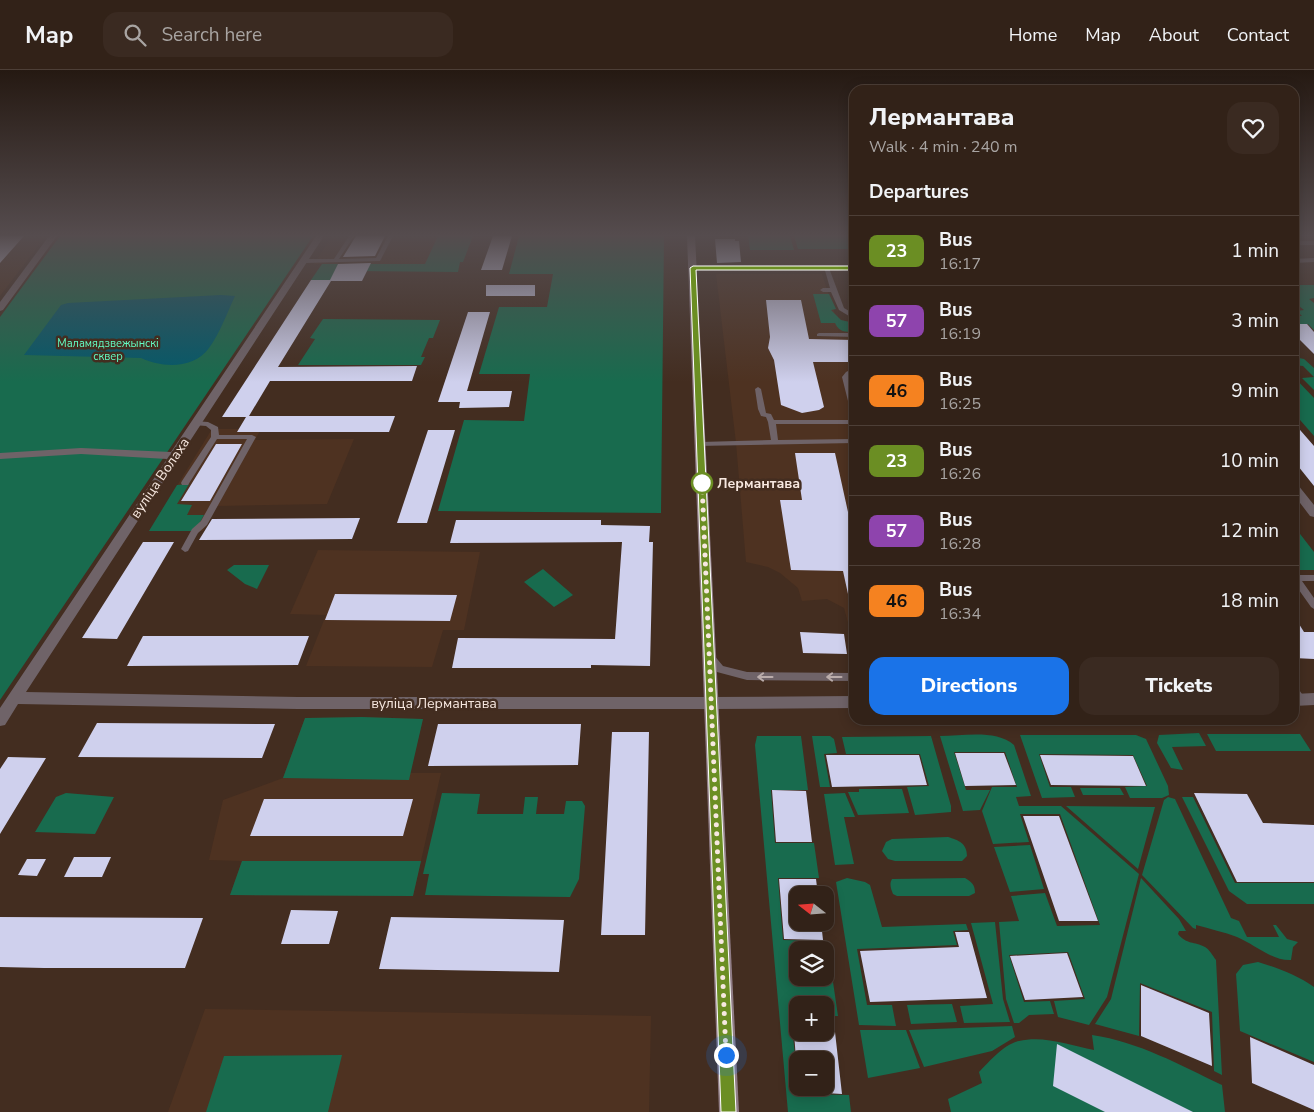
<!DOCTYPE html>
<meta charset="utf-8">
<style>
body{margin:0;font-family:"Nunito Sans",sans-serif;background:#3a2a21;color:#f1f3f6;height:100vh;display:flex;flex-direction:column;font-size:19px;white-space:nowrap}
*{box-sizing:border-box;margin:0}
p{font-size:16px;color:#a8a4a2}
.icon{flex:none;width:28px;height:28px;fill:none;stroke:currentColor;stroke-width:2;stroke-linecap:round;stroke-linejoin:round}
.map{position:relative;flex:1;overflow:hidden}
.details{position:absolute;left:849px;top:15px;width:450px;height:640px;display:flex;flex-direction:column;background:#322218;border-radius:15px;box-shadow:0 2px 12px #0003,0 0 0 1px #4d3f37}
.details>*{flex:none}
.badge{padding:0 10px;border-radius:8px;font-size:18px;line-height:32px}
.needle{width:32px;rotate:287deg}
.buttons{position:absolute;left:789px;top:816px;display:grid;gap:10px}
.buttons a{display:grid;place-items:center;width:45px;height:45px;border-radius:10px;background:#322218;box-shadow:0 2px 12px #0003,0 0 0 1px #4d3f37;font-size:25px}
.you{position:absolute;width:25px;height:25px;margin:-12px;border:4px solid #fff;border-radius:50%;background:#1a73e8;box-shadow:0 0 0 8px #1a73e833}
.map>.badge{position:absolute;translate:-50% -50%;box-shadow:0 0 0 2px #fff}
h2{padding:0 20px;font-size:19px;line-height:45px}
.round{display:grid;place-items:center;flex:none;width:52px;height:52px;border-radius:15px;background:#3a2a21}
.headline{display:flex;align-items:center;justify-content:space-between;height:85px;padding:0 20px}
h1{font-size:24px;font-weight:800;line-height:38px}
.action{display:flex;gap:10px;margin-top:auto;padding:10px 20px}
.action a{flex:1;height:58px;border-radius:15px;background:#1a73e8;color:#fff;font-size:20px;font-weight:800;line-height:58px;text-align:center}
.action a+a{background:#3a2a21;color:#f1f3f6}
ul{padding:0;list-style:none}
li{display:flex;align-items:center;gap:15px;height:70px;padding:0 20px;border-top:1px solid #4d3f37}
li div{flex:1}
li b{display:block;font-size:19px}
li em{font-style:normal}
li .badge{min-width:55px;font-weight:700;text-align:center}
header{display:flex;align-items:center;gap:30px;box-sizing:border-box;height:70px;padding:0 25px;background:#322218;border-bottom:1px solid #4d3f37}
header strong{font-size:24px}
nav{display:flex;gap:28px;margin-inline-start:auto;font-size:18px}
.search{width:350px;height:45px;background:#3a2a21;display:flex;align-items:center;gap:12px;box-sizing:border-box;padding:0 18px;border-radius:15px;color:#a8a4a2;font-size:19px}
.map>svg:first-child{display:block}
.built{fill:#4e3221}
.green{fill:#186b4e;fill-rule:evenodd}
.water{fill:#025a6a}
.building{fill:#cfd0ed}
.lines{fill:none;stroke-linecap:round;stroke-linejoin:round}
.service{fill:#6f6368;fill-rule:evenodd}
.minor{fill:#6f6368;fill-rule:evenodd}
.tertiary{fill:#6f6368;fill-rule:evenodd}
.secondary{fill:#907d86;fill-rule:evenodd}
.oneway{stroke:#baacaa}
.line{fill:#6b8e23;stroke:#fff}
.walk{stroke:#f7e8e0;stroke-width:5;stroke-dasharray:0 9}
.stop-dot{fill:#fff;stroke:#6b8e23;stroke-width:2.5}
.labels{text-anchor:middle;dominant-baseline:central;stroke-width:5;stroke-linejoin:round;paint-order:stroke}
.far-park-label{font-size:11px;fill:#63fec4;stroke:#432d20}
.street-label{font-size:14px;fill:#f7e8e0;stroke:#432d20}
.stop-label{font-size:14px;font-weight:bold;fill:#f7e8e0;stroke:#432d20;text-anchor:start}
</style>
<header>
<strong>Map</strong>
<div class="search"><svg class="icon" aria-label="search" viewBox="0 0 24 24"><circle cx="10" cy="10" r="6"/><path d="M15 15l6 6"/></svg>Search here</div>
<nav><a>Home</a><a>Map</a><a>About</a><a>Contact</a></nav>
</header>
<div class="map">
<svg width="1314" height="1042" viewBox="0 0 1314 1042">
<rect width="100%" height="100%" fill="#432d20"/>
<path class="built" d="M0,166H46L0,226Z
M332,166H438L426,194H314Z
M716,204H822L835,244L841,250L854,253V560H850L844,538L827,529L802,531L798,518L780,503L768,497L746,492L736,373Z
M212,359H261L255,370L354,369L327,434L217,436L203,461H149Z
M318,480L480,482L464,560H443L432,597L306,596L326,545L290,544Z
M362,647L423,649L410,703H441L413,826L230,825L242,791L209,790L223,730L283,708L305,648Z
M205,939L651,946L649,1042H168Z"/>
<path class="green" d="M60,166H313L0,630V247Z
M438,166H473L463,192H460L458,202L352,201L345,211L311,210L322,194H425Z
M519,166H664L661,443L438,441L464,350L524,351L530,304H479L499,237H547L553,204H509Z
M748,166H790L794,180H750Z
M794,166H854V179H798Z
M1294,215H1314V228L1309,229L1314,233V260L1308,254H1294V246H1302L1297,241L1304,240L1294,232Z
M813,224H829L836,239L831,240L841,250L854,253V262C845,262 839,262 835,253H821Z
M323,249L440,250L433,268H429L421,287H425L421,295H298L315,269L310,268Z
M1294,287L1304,289L1314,298V320L1302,308L1314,307L1303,296L1294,295Z
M1294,307L1314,328V366L1294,343Z
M189,414L177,434L192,435L187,445H204L195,461H149L177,415Z
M1294,460H1297L1314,482V500H1294Z
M234,495H269L257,519L245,514L227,500Z
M543,499L573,525L554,537L524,512Z
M362,647L423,649L409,710L283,708L305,648Z
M1199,663L1206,676L1172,677L1183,700L1171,698L1157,673L1159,665Z
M1207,664H1300L1311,681H1216Z
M1020,665H1136L1146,669L1168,716L1169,725L1162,728H1130L1125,717L1147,716L1133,685L1039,684L1050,717H1071L1075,727L1042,728Z
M757,666H801L808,720H771L775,773H814L819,808H778L783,870L827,871L838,946H825V935H798L797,946L791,947L799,1024L849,1025L851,1042H788L755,675ZM798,880H825V908H798Z
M812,666H830L834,669L837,683L824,684L830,717H820Z
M931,666L951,736V742L915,745L907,717L929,716L920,684H846L842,667Z
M940,666C963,666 996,659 1014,675L1031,726L1016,727L1019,736H1061L1139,804L1107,927L1089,955L1058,947L1054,931L1085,929L1068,882L1009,885L1024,932L1050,931L1054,944L1029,945L1019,953H1014L1006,929L999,852L1019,851L1011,826L1045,823L1057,856L1100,855L1060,744H1020L1029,772L993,774L982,741L992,717H1017L1005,682H954L966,720H990L980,740L963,741Z
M1080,718H1120L1124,725H1083Z
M859,719H902L909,743L858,745L848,722H859Z
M66,723L114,727L95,764L35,762L56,727Z
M442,723L480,724L477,744H523L525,727H538L536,744H564L566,731H582L585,736L579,809L570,827L425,825L429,804H423Z
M845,723L855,747H844L854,794L835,795L824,724Z
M1168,727L1175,729L1231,848L1239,851L1247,867H1279L1273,855H1276L1287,869L1298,872L1293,877L1291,890C1272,891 1254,874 1237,867C1224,862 1210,859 1196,855V859L1193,858L1142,805L1164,730Z
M1182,727H1193L1235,813H1314V834H1247L1229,821Z
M1066,736L1155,737L1138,799Z
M948,767C958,770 967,773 967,786L962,791H895L888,789L882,781L886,772L892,769Z
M1030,775L1044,819L1010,822L994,777Z
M242,791H421L413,826L230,825Z
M847,808L865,812L870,815L882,857L966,854L968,860L953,861L957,875L857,879L867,935H892L896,956L859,955L836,812Z
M965,808C972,812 975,815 975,823L969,826H897L893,824C891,819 889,814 892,809Z
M1141,808L1179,849L1186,861H1179L1178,864C1187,875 1194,871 1205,877C1209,879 1213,886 1216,890L1222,1005L1214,1001L1212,942L1140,913L1139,966L1095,954L1111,929Z
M995,852L1003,929L1010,952L964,953L960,936L993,934L971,853Z
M1258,892C1278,898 1297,905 1314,917V992L1240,961L1236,904L1243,895Z
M952,934L957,952L911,954L907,935Z
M1012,956L1015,967L992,981L924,997L909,960Z
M860,960H906L920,998L868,1008Z
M1092,965C1139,972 1180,995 1222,1015L1225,1042H951L948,1029L982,1013L979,1002C990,991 1004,974 1019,971C1043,965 1070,975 1094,980Z
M342,985L328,1042H206L224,986Z"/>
<path class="water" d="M221,225L235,226C227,243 220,263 209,278C194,299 162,298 141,288L24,285L61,235L68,233Z"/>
<path class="building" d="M0,166H24L0,193Z
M356,166H385L375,186L343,187Z
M493,166H512L502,200H481Z
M715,169H735V171H739L741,192L717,193Z
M371,193L362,211H331L278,297L417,296L412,311H270L249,346H395L389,362H237L246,347H222L311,210H330L338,194Z
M486,215H535V226H486Z
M766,230H801L809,269L854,270V292H813L824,337L819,340L802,343L781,335L774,290L768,278L770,267Z
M468,242H490L467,321H512L509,337L459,338L460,332H438Z
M1294,254H1307L1314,262V284L1294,264Z
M1294,353L1314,376V416L1294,391Z
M428,360H455L427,453H397Z
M216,374H242L210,431H181Z
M795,383H835L848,442H854V523L848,524L843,501L791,500L780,430H802Z
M360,448L352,469L199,470L212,449Z
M456,450H601V455L650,456L649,472H653L650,596L591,595V598H452L458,568L615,569L622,472L450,473Z
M143,472H174L117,569L82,568Z
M335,524L457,525L450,551L325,550Z
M1294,546L1304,562H1314V589L1294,588Z
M800,562L844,564L847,584L803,583Z
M143,566H309L298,595L127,596Z
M97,653L275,654L262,688L78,687Z
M438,654H581L578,695L428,696Z
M612,662H649L645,865H601Z
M955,683H1004L1016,715L965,716Z
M826,685H919L927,715L832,717Z
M1040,685L1133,686L1146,716L1051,715Z
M8,687L46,688L0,764V699Z
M772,720L806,721L812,772H776Z
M1194,723L1247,724L1263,753L1314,755V812H1237Z
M264,729H413L403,766H250Z
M1023,746H1059L1098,851H1059Z
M74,787H111L102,807H64Z
M27,789H46L37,806L18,805Z
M779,809H816L818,825H798V852H821L823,870L784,869Z
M291,840L338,841L329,874H281Z
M0,847L203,848L185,898H44L0,897Z
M391,847L564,850L559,902L379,899Z
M955,862H969L987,928L870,932L860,881L959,877Z
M1067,883L1083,927L1025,930L1010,886Z
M1141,915L1209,943L1212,996L1141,966Z
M794,962H835L842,1024L825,1023V990H796Z
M1250,967L1314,995V1040L1252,1013Z
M1057,974L1193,1042H1105L1053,1016Z"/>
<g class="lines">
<path class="service" d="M349,166H354L339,189L376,188L388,166H393L380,191L304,193L301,191L304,189H334Z
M1294,171H1314V175H1294Z
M824,197L829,198L844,238L854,244V249L839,240L831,222H823L820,220L823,218H830Z
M819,263H854V267L817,266V264Z
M854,298V303L848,307L854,328V345L851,343L842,307L846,302Z
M758,317L761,319L766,343L771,344L774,350H854V354H776L778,370L854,369V373L697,376L696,374L700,372L771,370L768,352L766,347L761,346L758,339L755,319Z
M194,351L208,352L218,357L219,365H252L256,367L207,455L198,463L188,481L185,482L181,479L192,459L201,451L247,369H217L188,415H182L181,413L182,411L211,367V360L206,356L194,355Z
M1294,505H1314V511H1302L1314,528V539L1311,537L1294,513Z
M710,583L713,584L723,596L747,602L854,603V611L747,610L717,602L705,587L707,584Z
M1294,616C1299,618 1302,624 1305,629L1303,632C1293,636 1293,623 1294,616Z"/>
<path class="minor" d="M49,166H57L3,240L0,241V232Z
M316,166H324L26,622L298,627H712L717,629L719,633L717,637L712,639H298L18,634L5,655L0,656V638L167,389L81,384L0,389V383L81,378L171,382Z
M1314,188V192L1294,193V189Z
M690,196H854V200H693L689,198Z"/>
<path class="tertiary" d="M1294,414L1298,415L1314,435V447L1310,446L1294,425Z
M1314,623V635L1294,636V624Z
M854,626V638L712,639L707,637L705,633L707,629L712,627Z"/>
<path class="secondary" d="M687,166H695L739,1042H719Z"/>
</g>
<defs><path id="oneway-shaft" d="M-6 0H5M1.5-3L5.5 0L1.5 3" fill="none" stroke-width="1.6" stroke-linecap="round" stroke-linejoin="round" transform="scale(1.25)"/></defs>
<g class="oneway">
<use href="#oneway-shaft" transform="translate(765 607) rotate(180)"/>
<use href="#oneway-shaft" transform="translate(834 607) rotate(180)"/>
</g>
<linearGradient id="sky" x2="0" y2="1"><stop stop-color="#251912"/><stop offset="0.53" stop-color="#554c4e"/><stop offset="1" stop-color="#554c4e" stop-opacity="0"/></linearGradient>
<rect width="1314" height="312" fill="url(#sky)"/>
<path class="line" d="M693,196H854L857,198L854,200H696L736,1042H721L690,198Z"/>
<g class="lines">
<path class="walk" d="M702,413L726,985"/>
</g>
<circle class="stop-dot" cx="702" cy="413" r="10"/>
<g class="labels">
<g class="far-park-label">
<text x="108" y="273">Маламядзвежынскі<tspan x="108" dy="13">сквер</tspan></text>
</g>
<g class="street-label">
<text transform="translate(160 408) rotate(-56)">вуліца Волаха</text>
<text x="434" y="633">вуліца Лермантава</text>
</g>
<g class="stop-label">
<text x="717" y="413">Лермантава</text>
</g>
</g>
</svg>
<div class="buttons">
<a><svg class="needle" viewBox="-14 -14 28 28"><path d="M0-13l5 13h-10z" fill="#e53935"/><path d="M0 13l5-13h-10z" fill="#a8a4a2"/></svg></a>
<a><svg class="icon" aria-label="layers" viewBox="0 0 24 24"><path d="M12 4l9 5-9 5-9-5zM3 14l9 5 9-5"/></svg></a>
<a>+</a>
<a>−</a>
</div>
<div class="you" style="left:726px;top:985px"></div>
<section class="details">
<div class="headline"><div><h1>Лермантава</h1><p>Walk · 4 min · 240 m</p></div><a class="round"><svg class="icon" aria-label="heart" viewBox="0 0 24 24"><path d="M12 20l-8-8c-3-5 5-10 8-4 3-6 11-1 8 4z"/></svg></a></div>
<h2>Departures</h2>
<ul>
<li><span class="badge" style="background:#6b8e23;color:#fff">23</span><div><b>Bus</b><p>16:17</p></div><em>1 min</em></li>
<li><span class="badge" style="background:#8e44ad;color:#fff">57</span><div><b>Bus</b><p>16:19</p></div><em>3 min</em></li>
<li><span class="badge" style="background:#f58220;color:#111">46</span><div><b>Bus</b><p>16:25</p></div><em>9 min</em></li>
<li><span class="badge" style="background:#6b8e23;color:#fff">23</span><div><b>Bus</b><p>16:26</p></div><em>10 min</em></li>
<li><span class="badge" style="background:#8e44ad;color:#fff">57</span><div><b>Bus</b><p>16:28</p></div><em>12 min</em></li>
<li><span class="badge" style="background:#f58220;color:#111">46</span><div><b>Bus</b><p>16:34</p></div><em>18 min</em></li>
</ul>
<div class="action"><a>Directions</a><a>Tickets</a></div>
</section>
</div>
